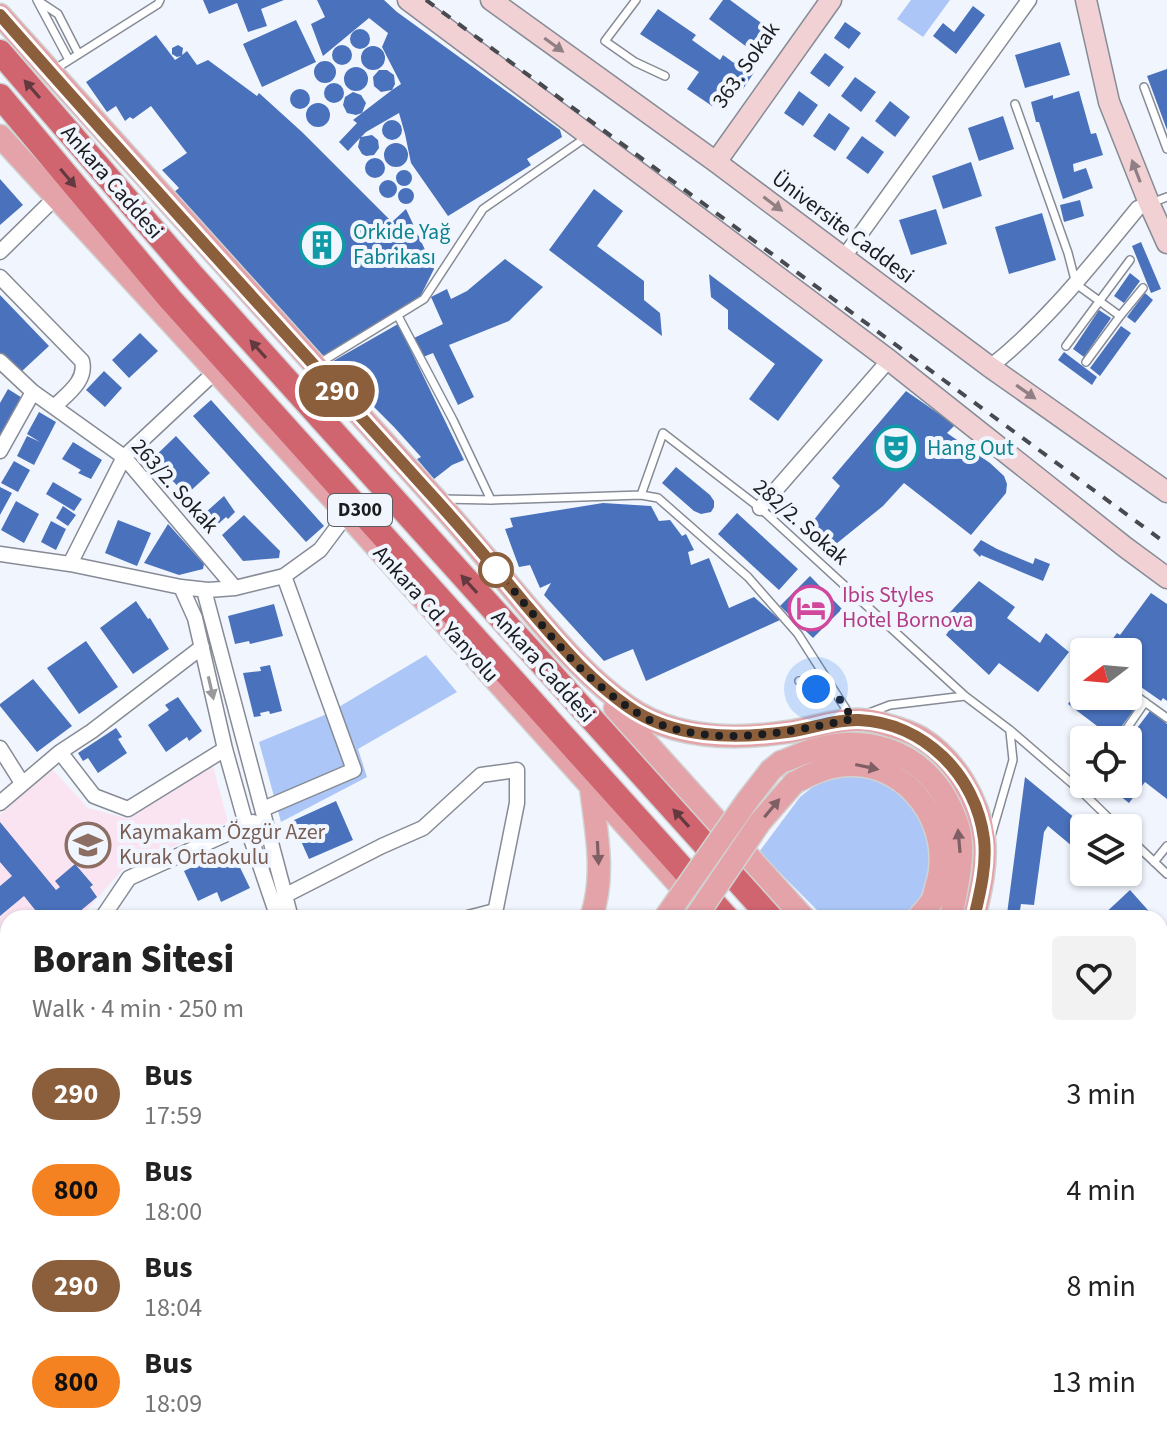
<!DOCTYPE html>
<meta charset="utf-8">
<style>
body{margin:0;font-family:"Source Sans 3",sans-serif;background:#f2f2f2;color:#222;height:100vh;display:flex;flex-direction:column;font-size:30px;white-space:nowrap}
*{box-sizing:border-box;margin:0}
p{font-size:26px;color:#767676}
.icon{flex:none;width:44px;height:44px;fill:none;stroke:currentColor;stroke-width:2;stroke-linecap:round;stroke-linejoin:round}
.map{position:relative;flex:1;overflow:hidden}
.details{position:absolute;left:0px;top:910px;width:1168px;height:538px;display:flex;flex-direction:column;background:#fff;border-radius:24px 24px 0 0;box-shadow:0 2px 6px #0004}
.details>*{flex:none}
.badge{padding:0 16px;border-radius:26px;font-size:28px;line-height:52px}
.needle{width:52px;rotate:254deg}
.buttons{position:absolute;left:1070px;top:638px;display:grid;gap:16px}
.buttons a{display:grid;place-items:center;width:72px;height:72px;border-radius:8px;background:#fff;box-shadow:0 2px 6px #0004;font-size:40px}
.you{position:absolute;width:40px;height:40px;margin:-20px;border:6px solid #fff;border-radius:50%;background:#1a73e8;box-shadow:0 0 0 12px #1a73e833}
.map>.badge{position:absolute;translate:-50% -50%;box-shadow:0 0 0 4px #fff}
.round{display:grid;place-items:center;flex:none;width:84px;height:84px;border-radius:8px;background:#f2f2f2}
.head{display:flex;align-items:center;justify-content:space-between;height:136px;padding:0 32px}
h1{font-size:38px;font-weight:800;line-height:60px}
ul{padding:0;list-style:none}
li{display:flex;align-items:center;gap:24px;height:96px;padding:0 32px}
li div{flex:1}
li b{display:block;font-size:30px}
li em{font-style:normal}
li .badge{min-width:88px;font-weight:700;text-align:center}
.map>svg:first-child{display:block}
.education{fill:#fae4f2}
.green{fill:#acc7f7}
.building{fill:#4971bc}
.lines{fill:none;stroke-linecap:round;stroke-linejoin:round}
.lane-casing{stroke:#868b95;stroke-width:10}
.street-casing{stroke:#868b95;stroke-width:17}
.secondary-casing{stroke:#868b95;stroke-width:23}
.primary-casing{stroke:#d1d2d2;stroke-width:25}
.highway-casing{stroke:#d1d2d2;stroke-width:27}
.lane{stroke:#fff;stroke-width:7}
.street{stroke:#fff;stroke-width:14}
.secondary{stroke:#f1d1d4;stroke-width:20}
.primary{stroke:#e3a3a9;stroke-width:22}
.highway{stroke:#d06570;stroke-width:24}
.rail{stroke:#484a4f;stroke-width:4;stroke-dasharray:10 10;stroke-linecap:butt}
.primary-bridge-casing{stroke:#d1d2d2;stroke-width:25;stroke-linecap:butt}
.primary-bridge{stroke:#e3a3a9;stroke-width:22}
.oneway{fill:#908083}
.oneway2{fill:#633940}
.oneway3{fill:#98999b}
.oneway4{fill:#7e6064}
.line-casing{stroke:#fff;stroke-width:18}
.line{stroke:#8b5e3c;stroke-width:12}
.walk{stroke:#1a1c20;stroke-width:8;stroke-dasharray:0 14.4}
.stop-dot{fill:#fff;stroke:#8b5e3c;stroke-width:4}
.labels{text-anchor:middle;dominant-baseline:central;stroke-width:8;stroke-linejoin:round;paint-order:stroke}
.shield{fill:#f1f6fe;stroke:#5a5d63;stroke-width:2}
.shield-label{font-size:20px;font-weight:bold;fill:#1a1c20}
.street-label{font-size:22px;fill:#1a1c20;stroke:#f1f6fe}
.culture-label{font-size:22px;fill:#0d838f;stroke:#f1f6fe;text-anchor:start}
.hotel-label{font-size:22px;fill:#b23c85;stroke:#f1f6fe;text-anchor:start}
.education-label{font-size:22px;fill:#785e54;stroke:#f1f6fe;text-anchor:start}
</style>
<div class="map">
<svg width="1167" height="1447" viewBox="0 0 1167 1447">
<rect width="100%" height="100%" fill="#f1f6fe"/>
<path class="education" d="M213,766L228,822L123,869L80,918H8V969L0,960V815L52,769L88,808L129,819Z"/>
<path class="green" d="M911,0H950L923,37L897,19Z
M426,655L457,692L358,749L367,777L281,822L259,742L327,714Z
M863,773L897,784L914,800L935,851L921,906L909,918H825L759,852L800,797L819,782Z
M8,1123V1327L0,1332V1127Z
M342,1440H458L452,1447H348Z"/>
<path class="building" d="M203,0H284L261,9L267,26L248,32L237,3L209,14Z
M317,0H384L397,12L560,130L562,137L527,159L531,165L448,216L411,163L405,134L399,113L366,132L361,137L372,135L378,140L379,148L374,155L366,156L362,154L358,147L360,138L348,151L339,142L357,123L353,120L362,113L356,115L347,113L343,105L345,97L353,92L361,95L366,103L362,113L392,90L381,92L374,86L373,77L379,70H387L394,75L395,84L392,90L401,84L382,47L388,33L369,18L323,56L311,24L325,17Z
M723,0H730L771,30L755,53L709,19Z
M973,6L985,15L956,54L933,36L943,23L954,32Z
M658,9L696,35L692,40L720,60L723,55L734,63L737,58L755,71L743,89L729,80L712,106L687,89L699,72L640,34Z
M296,20L316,62L262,87L243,44Z
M845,22L861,33L849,49L834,38Z
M350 39a10 10 0 1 1 20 0a10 10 0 1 1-20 0Z
M156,35L175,60L181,56L177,57L172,54V48L178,45L183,48L182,55L187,51L197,65L208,60L257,96L259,93L302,132L392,222L406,209L434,269L420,297L320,358L261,293L264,290L173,193L179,188L162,170L187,153L151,106L133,119L130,117L125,121L116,106L107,112L86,82Z
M1060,42L1070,75L1025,88L1015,55Z
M332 55a10 10 0 1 1 20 0a10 10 0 1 1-20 0Z
M361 58a12 12 0 1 1 24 0a12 12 0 1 1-24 0Z
M825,53L844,67L829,87L810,73Z
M314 72a11 11 0 1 1 22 0a11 11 0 1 1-22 0Z
M344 79a12 12 0 1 1 24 0a12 12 0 1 1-24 0Z
M1167,69V130L1147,76Z
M855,77L876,92L861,112L841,96Z
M324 93a10 10 0 1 1 20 0a10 10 0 1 1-20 0Z
M290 99a10 10 0 1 1 20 0a10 10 0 1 1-20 0Z
M799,91L818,105L803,126L784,113Z
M1079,91L1091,134L1096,133L1103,155L1073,164L1074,172L1086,168L1093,188L1063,199L1039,122H1036L1031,102L1053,95V99Z
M890,101L910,117L895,137L875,121Z
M306 115a12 12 0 1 1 24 0a12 12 0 1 1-24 0Z
M829,113L850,128L835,151L813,136Z
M1003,116L1014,149L979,161L968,128Z
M382 130a10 10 0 1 1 20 0a10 10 0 1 1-20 0Z
M862,136L884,152L868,174L846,158Z
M384 155a12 12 0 1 1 24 0a12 12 0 1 1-24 0Z
M365 168a10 10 0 1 1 20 0a10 10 0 1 1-20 0Z
M971,162L982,196L943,209L932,176Z
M396 178a8 8 0 1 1 16 0a8 8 0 1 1-16 0Z
M0,179L23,205L0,225Z
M379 189a9 9 0 1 1 18 0a9 9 0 1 1-18 0Z
M398 196a8 8 0 1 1 16 0a8 8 0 1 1-16 0Z
M594,189L623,211L597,246L644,281V300L660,313L662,336L549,250Z
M1080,200L1084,216L1064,222L1060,205Z
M936,209L947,244L911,255L899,220Z
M1042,213L1056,260L1009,274L995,227Z
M1141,242L1161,289L1151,293L1132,246Z
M505,259L543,287L509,321L449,345L474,397L458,405L433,353L423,357L414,338L443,324L431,297L447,289L451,299L467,291Z
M1130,273L1140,281L1124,303L1114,296Z
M709,274L823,360L778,421L749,399L775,364L728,329V310L711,297Z
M1145,293L1153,300L1135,323L1127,317Z
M0,295L49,346L21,372L0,356Z
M1099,310L1111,318L1084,357L1073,349Z
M398,324L464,460L452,465L434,479L417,459L421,457L394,427L371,404L368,406L328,364Z
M1121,326L1131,333L1100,376L1090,368Z
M140,333L158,351L129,378L112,360Z
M1064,352L1097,377L1092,385L1058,360Z
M104,371L122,388L105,407L86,390Z
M8,389L24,399L0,440V403Z
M906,391L955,425L947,433L990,463L1004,476L1007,484L1006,493L971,535L904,483L883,506L836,544L829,538L823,544L807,529L840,486L832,478Z
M211,400L324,526L306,542L193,416Z
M39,412L56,422L34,465L17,456L27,436L40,442L27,434Z
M176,436L210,473L186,495L152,459Z
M73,442L102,460L91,479L78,473L81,470L62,459Z
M14,461L30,470L18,492L1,483Z
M676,467L710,495L714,501V507L711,512L701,514L694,511L662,483Z
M53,482L82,499L74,511L46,494Z
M0,487L12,493L0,515Z
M224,496L235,512L228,519L226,517L216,526L205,513Z
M16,501L39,514L24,543L1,530Z
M603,503L651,506L659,521L670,520L682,536L686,534L694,550L688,552L691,565L709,558L729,608L754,597L780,620L646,681L633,649L604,661L544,595L551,583L540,588L530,565L519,567L505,529L513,527L510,518Z
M63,506L76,515L68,526L56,518Z
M737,513L798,569L779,590L718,534Z
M244,515L280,551L279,558L243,561L222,535Z
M118,520L151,533L137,566L105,553Z
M51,521L66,529L56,550L41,542Z
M168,524L204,564L203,569L179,575L144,563Z
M981,540L997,549L1033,564L1035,558L1050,564L1043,581L981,555L980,557L973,550Z
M810,576L842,609L813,638L780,606Z
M979,581L1015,607L1007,618L1040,643L1046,633L1069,652L1038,692L999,663L989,675L946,635L950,629L941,622Z
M1151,593L1167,604V701L1163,698L1161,701L1138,685L1140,682L1128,673V652H1103L1117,633L1120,635Z
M136,601L148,619L150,618L169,649L133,674L100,628Z
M274,604L283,636L250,644L249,641L235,644L228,616Z
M86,641L118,687L79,714L47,668Z
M270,665L282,711L270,714L269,711L260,713L261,716L254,717L243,673L261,671L260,667Z
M33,679L72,726L37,752L0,706V704Z
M1084,682V696H1129L1139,703L1113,738L1068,704Z
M178,697L202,731L189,741L187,737L166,752L148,725L169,710L165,705Z
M1150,711L1167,724V799L1145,782L1129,803L1105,784H1128V740Z
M116,728L122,737L118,739L127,753L98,773L88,758L83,761L78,753Z
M1025,777L1087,828H1084V856L1048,826L1044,832L1034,905L1021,904L1019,916L1007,914Z
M336,801L353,840L309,859L292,821Z
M0,822L56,890L60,887L55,881L75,864L93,885L90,887L97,897L72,918H28L36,911L24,896L0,916V886L12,876L0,862Z
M231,849L250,888L221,902L217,892L198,901L184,871Z
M1130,890L1155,918H1100Z
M1167,1023V1102L1164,1104L1160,1098V1028Z
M8,1032V1066L0,1057V1045L3,1042L1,1039Z
M0,1386L8,1399V1414L0,1419Z
M487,1440H540L546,1447H479Z
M627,1440H676L681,1447H616Z
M910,1440H1006L992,1447H913Z
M1072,1440H1133L1140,1447H1059Z"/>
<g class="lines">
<g class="lane-casing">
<path id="lane" d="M37,0L58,14L78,53
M636,0L605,41L635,62L665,76
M38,2L69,60
M52,71L158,4L160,0
M1144,87L1167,149
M1015,104L1068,253L1076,284L1120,316
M1151,203L1167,197
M398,316L453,420L491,500
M1066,346L1130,260
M1086,362L1120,316L1143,288
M318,364L424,299L483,209L588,136
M641,495L663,433L760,508L965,696L1010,730L1082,792L1119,828
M442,499L491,500L641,495L658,498L748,577L798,634L851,717
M799,681L816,689L836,694
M1128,690L1167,718
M869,713L890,705L965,696
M1119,740L1145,702
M991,836L1013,760L1010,732
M1128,837L1167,874
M1154,862L1167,846
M1160,980L1167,975
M1160,1119L1167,1114
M898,1440L902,1447"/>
</g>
<g class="street-casing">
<path id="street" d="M0,252L56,197
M844,257L1029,0
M0,277L82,361C87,381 67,394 54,407
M0,361L33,392L124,457L235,588
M990,367C1048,321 1091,265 1138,208L1149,203
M0,451L33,392
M760,508L889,360
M0,554L70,564L181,587L208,590L235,588L284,576L320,550L347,514
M70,564L124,457L216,371
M181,587L195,618L225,749L246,824L278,918
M204,590L291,918
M0,748L22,783
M60,752L92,731L202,647
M0,803L60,752L94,796L128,809L225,749
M263,809L354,770L284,576
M284,896L382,846L423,828L481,775L517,770V803L494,918
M102,918L129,878L253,822
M468,918L495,911
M0,969L8,978
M0,1026L8,1018
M0,1106L8,1109
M0,1345L8,1341
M303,1440L313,1447
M327,1440L334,1447
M820,1440L824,1447
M458,1447L466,1440"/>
</g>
<g class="secondary-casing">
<path id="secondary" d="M408,0L889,360L1125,547L1167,578
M491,0L716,162L990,367L1167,492
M1086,0L1109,102L1149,203L1167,243
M716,162L831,0
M756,1447L768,1440"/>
</g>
<g class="primary-casing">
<path id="primary" d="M0,15C143,176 287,335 431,494C465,532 497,571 530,610C561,646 588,678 627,706C673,739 734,740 787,732C809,729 830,721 851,720C864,719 876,721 887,725C898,728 911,732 921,738C955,759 979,800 984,839C987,865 980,893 974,918
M0,136L347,514L709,918
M615,708L804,918
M781,762C793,758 804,752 816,749C865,735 913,749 942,792C952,808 960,825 961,844C962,869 955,894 951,918
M794,783C812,773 830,765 851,765C910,764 952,826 938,881C936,886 935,893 933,899C930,905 923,912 918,918
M591,918C606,876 596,830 591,788
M1160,1318L1167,1326
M1160,1428L1167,1436
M132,1447L142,1440
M222,1447L239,1440"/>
</g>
<g class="highway-casing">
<path id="highway" d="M0,52L192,275L771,918
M0,96L170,299L727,918
M1160,1350L1167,1357
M1160,1396L1167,1404"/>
</g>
<use href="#lane" class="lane"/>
<use href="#street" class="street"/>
<use href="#secondary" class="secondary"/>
<use href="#primary" class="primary"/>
<use href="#highway" class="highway"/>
<path class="rail" d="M426,0L1167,544"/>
<g class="primary-bridge-casing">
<path id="primary-bridge" d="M665,918L747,801L771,770L781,762
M695,918L760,822L794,783"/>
</g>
<use href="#primary-bridge" class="primary-bridge"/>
</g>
<defs><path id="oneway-solid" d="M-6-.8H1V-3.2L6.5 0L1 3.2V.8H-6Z" transform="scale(2)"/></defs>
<g class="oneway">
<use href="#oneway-solid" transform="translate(554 45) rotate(36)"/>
<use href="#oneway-solid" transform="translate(1136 171) rotate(-111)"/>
<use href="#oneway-solid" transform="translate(773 204) rotate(37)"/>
<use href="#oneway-solid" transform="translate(1026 392) rotate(35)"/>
</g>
<g class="oneway2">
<use href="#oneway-solid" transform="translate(32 89) rotate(-131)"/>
<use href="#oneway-solid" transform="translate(68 178) rotate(50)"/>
<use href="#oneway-solid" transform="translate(258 349) rotate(-132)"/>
<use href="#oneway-solid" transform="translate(469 584) rotate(-132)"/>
<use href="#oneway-solid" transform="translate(681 818) rotate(-132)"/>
</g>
<use class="oneway3" href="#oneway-solid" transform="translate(211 688) rotate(77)"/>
<g class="oneway4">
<use href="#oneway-solid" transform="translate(867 767) rotate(12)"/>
<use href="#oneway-solid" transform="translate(772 808) rotate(-50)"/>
<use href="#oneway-solid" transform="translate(959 841) rotate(-95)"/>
<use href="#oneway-solid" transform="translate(598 853) rotate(87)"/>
</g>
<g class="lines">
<g class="line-casing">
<path id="line" d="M0,15C140,175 284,331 426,489C460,526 493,565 525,604C558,642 586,677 627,706C673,739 734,739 787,732C811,729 835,719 859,720C924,723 976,775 984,839C987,865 980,893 974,918"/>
</g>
<use href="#line" class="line"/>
<path class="walk" d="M496,570C524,601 550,638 580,668C597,685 631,712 654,722C717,748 788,732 853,719L836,694L816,689"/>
</g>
<defs>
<g id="building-ring" transform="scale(2.3)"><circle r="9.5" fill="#f1f6fe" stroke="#0f9aa8" stroke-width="1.5"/><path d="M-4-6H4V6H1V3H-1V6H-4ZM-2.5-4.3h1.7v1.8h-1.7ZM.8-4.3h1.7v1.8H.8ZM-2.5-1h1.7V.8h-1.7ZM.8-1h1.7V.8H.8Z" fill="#0f9aa8"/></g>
<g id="theatre-ring" transform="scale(2.3)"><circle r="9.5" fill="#f1f6fe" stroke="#0f9aa8" stroke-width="1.5"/><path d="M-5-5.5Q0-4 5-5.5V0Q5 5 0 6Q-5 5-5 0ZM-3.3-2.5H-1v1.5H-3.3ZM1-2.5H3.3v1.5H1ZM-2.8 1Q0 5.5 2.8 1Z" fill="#0f9aa8"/></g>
<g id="hotel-ring" transform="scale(2.3)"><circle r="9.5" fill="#f1f6fe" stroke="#d1479c" stroke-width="1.5"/><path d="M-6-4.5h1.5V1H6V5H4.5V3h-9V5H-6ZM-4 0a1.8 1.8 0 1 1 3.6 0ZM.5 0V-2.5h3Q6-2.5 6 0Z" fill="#d1479c"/></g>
<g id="school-ring" transform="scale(2.3)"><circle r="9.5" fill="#f1f6fe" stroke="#8d6e63" stroke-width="1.5"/><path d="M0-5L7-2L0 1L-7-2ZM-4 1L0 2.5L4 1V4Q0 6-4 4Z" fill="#8d6e63"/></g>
</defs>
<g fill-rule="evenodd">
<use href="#building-ring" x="322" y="245"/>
<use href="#theatre-ring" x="896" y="448"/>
<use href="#hotel-ring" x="811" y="608"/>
<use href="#school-ring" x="88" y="845"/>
</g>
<circle class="stop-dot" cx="496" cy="570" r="16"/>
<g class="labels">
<rect class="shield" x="328" y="494" width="64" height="32" rx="6"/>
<g class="shield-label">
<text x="360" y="510">D300</text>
</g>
<g class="street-label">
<text transform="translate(746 65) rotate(-55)">363. Sokak</text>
<text transform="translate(112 182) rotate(49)">Ankara Caddesi</text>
<text transform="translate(843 227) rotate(37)">Üniversite Caddesi</text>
<text transform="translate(175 486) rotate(48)">263/2. Sokak</text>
<text transform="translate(801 522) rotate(41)">282/2. Sokak</text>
<text transform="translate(436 614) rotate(48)">Ankara Cd. Yanyolu</text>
<text transform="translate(543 666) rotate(48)">Ankara Caddesi</text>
</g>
<g class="culture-label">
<text x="353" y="232">Orkide Yağ<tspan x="353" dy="25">Fabrikası</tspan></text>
<text x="927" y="448">Hang Out</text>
</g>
<g class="hotel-label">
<text x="842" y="595">Ibis Styles<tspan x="842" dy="25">Hotel Bornova</tspan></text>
</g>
<g class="education-label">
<text x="119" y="832">Kaymakam Özgür Azer<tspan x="119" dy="25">Kurak Ortaokulu</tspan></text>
</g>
</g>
</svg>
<div class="buttons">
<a><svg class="needle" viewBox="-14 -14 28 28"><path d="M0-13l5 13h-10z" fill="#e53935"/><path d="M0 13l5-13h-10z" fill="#767676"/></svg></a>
<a><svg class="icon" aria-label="locate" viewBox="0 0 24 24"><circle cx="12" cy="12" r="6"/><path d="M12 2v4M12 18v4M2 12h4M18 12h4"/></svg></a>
<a><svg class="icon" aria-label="layers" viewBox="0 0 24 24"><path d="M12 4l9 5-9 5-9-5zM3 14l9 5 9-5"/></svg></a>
</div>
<div class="you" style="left:816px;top:689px"></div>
<b class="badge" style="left:337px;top:391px;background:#8b5e3c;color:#fff">290</b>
<section class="details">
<div class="head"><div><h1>Boran Sitesi</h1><p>Walk · 4 min · 250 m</p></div><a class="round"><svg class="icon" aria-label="heart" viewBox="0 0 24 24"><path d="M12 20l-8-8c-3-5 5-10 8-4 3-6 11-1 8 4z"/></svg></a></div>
<ul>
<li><span class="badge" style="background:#8b5e3c;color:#fff">290</span><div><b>Bus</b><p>17:59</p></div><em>3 min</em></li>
<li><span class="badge" style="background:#f58220;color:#111">800</span><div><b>Bus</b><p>18:00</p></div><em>4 min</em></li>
<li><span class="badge" style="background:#8b5e3c;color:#fff">290</span><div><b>Bus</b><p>18:04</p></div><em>8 min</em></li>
<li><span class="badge" style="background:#f58220;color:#111">800</span><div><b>Bus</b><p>18:09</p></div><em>13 min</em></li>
</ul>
</section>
</div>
